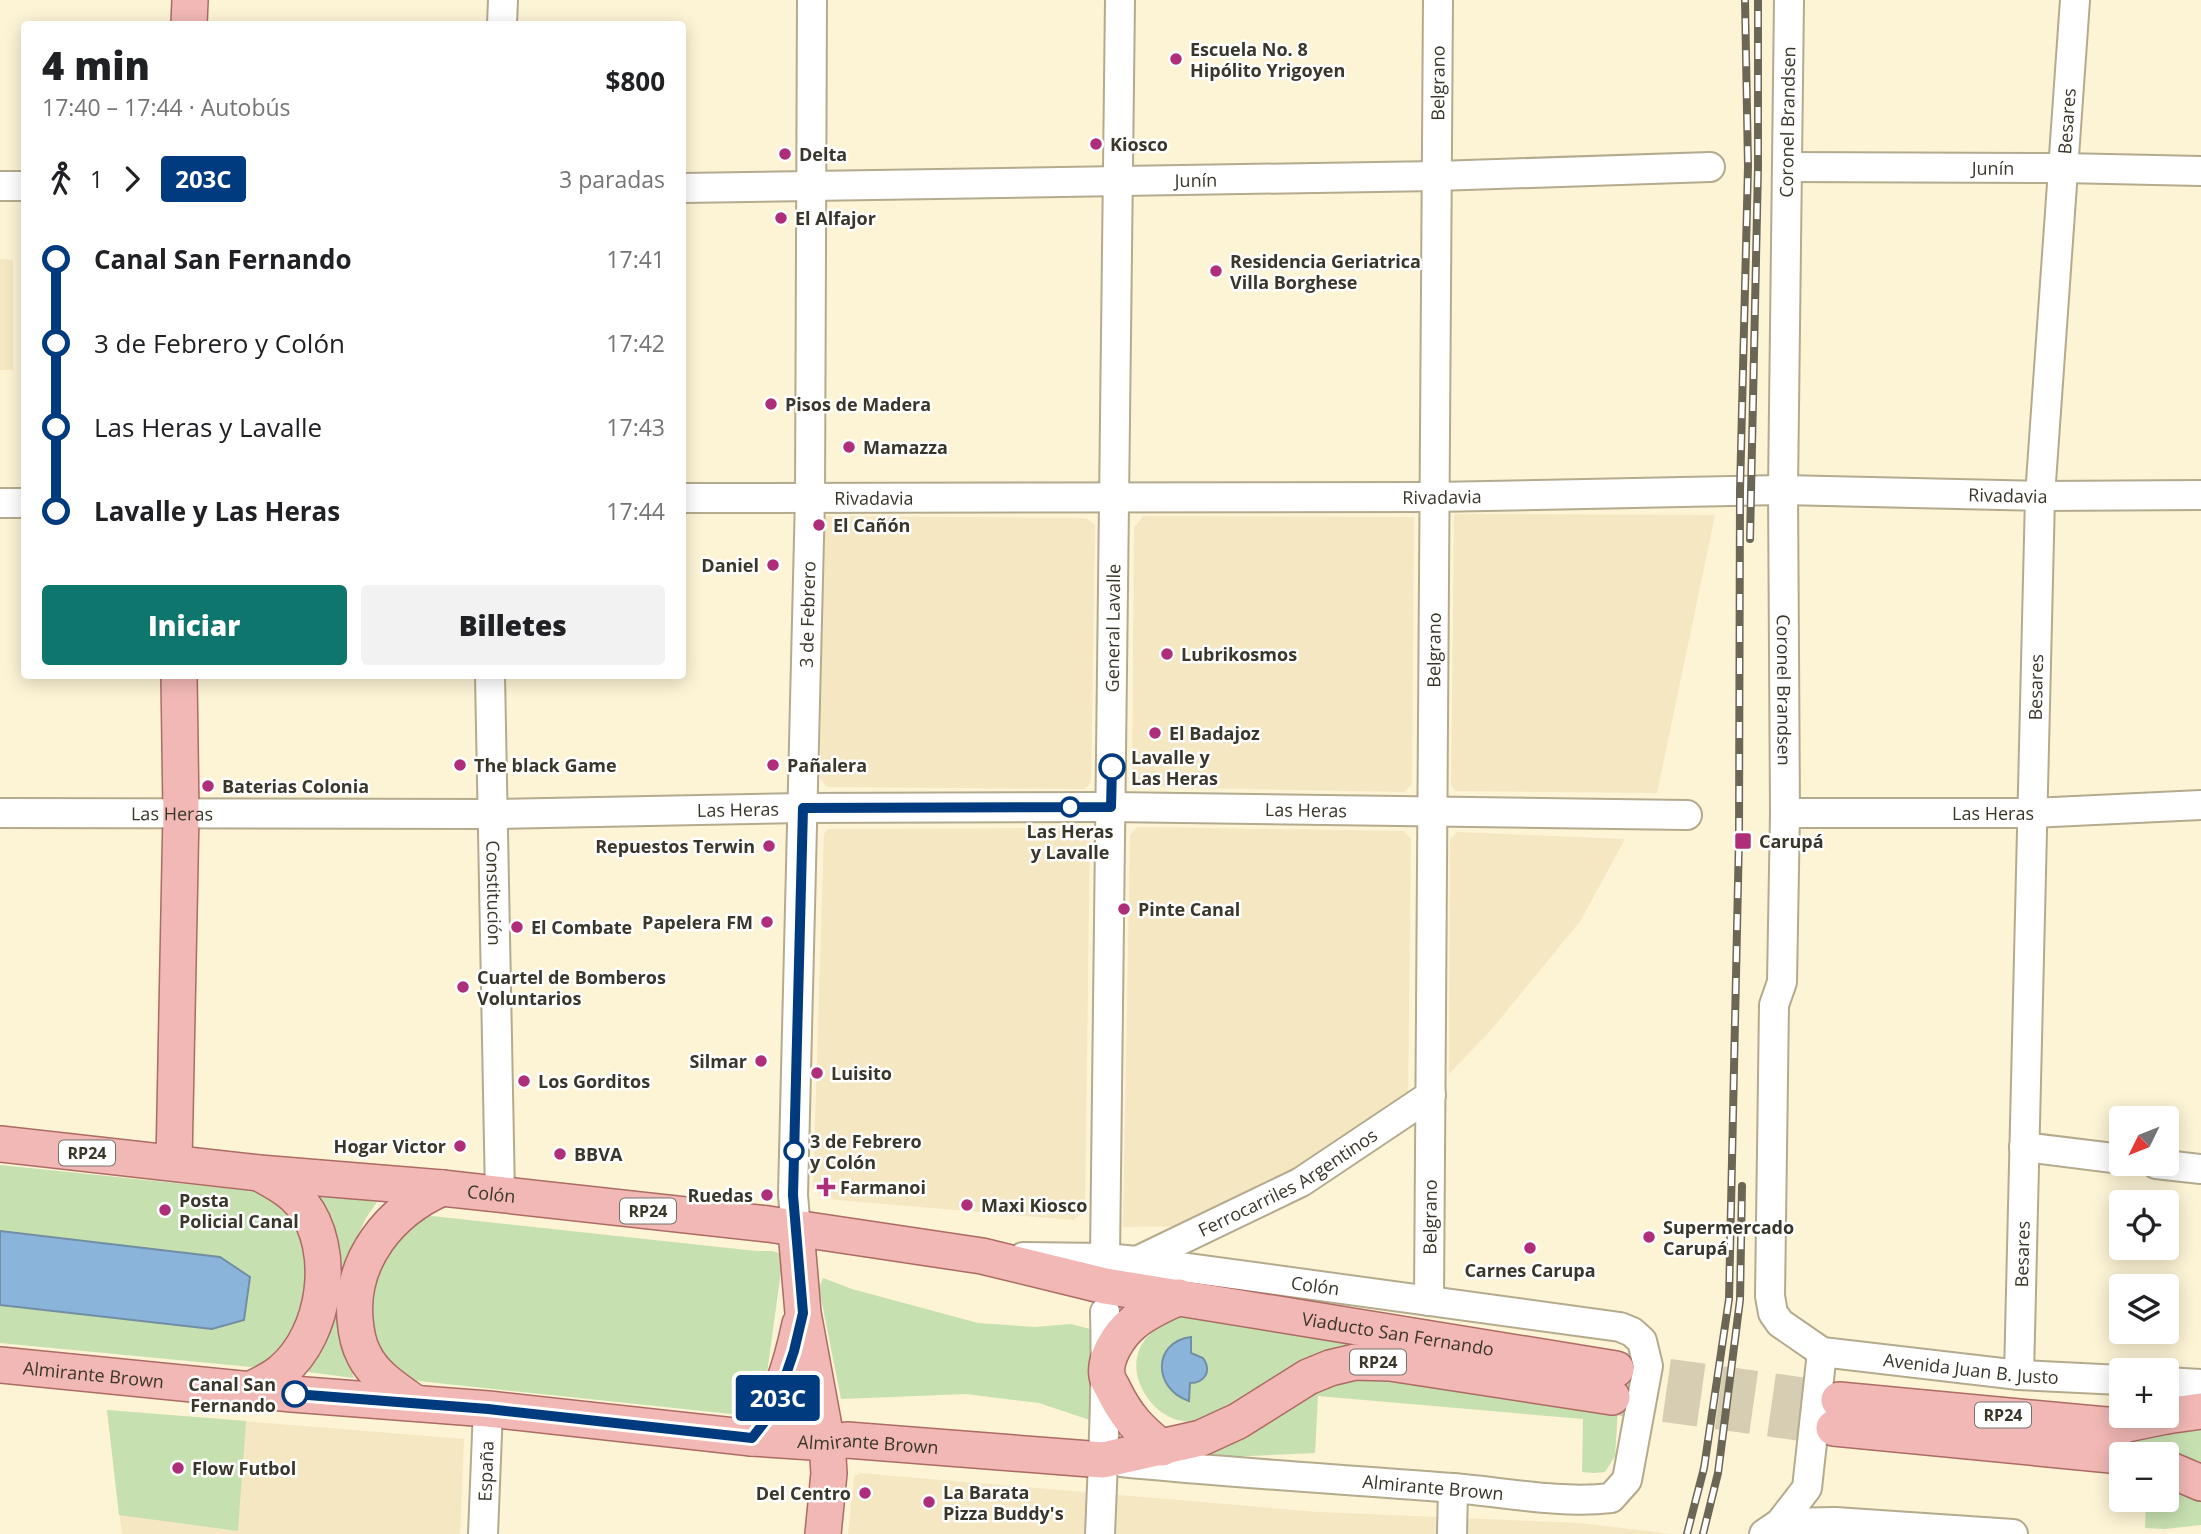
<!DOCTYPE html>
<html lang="es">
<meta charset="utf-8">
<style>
body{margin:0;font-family:"Open Sans",sans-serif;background:#f2f2f2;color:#202124;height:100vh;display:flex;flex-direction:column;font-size:26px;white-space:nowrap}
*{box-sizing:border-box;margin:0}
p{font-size:23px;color:#757577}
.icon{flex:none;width:38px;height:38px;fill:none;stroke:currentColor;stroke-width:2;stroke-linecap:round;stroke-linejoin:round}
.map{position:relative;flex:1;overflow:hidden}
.side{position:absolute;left:21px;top:21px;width:665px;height:658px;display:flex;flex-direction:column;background:#fff;border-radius:7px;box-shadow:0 4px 18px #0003}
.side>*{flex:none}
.badge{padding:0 14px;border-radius:5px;font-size:24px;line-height:46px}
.needle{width:46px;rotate:227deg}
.controls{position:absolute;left:2109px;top:1106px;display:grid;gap:14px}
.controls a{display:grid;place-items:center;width:70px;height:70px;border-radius:7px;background:#fff;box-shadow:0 4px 18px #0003;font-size:35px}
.map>.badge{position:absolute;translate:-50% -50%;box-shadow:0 0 0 4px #fff}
.legs{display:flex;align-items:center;gap:10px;height:77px;padding:0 21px;font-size:23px}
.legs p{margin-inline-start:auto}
.summary{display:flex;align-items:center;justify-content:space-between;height:119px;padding:0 21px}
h1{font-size:38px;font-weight:800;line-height:52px}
.action{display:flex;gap:14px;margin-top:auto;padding:14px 21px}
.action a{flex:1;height:80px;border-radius:7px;background:#0f766e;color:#fff;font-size:28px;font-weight:800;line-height:80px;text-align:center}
.action a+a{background:#f2f2f2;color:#202124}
ul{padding:0 21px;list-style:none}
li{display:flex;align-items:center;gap:24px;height:84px;font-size:26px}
li i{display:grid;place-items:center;width:10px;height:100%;margin:0 9px;background:currentColor}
li i::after{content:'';width:18px;height:18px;margin:-9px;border:5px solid;border-radius:50%;background:#fff}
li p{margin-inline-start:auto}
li:first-child i{background:linear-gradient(#0000 50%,currentColor 0)}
li:last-child i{background:linear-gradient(currentColor 50%,#0000 0)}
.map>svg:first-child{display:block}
.built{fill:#f4e7c2}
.green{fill:#c7e0b0}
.water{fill:#8ab4da;stroke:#728ea5;stroke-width:2}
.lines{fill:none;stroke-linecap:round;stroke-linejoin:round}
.major-tunnel{stroke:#d6cdb3;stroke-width:35;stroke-dasharray:35 18;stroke-linecap:butt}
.minor-casing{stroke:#b4aa8e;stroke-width:32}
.major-casing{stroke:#ac6b64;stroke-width:38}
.minor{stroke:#fff;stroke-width:28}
.major{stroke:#f2b8b5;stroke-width:35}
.rail-casing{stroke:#6c6656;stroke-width:8}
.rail{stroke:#fff;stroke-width:5;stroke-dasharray:16;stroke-linecap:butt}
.line-1-casing{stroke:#fff;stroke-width:16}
.line-1{stroke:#003b80;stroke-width:10}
.poi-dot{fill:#af2e7a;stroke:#fff;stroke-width:2.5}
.stop-1-dot{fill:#fff;stroke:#003b80;stroke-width:3.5}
.labels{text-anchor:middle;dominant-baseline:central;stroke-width:5;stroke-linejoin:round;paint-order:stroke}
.shield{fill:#fff;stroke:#75726a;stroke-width:2}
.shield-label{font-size:16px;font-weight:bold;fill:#3a362a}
.poi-label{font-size:18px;font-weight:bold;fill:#3a362a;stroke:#fff;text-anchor:start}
.street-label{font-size:18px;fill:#3a362a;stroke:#fff}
.stop-label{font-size:18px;font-weight:bold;fill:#3a362a;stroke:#fff;text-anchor:start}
</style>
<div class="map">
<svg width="2201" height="1534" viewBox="0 0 2201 1534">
<rect width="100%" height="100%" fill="#fdf3d5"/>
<path class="built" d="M0,259L13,260V370H0Z
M1454,514L1715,515L1657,793L1455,791L1451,785Z
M824,516L1086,518L1095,525L1091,782L1085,789L827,787L820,778Z
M1143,516L1414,517L1412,784L1404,792L1140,787L1132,777L1134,528Z
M1137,827L1404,831L1411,839L1408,1095L1329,1153L1195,1226L1123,1227L1130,835Z
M1090,828L1085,1211L1073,1220L826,1199L813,1187L824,834L828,829Z
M1457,832L1625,839L1581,920L1491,1030L1449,1074L1450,839Z
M107,1410L464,1439L460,1534H122Z
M860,1473L1318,1512L1580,1523L1672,1534H848L854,1477Z"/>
<path class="green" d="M0,1165L253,1191L285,1206L299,1227L311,1277L298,1331L266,1363L251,1367L0,1343V1305L212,1329L219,1257L0,1231Z
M319,1195L377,1202L366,1218L355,1242L349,1264L347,1357L354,1378L308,1372L329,1330L331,1229Z
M432,1216L756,1251H772L779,1253L781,1271L764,1395L754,1410L741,1415L409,1380L388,1364L370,1328L375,1266L419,1219Z
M823,1278L852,1289L978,1323L1035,1327L1071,1324L1090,1329V1420L1039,1403L966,1394L841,1399L819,1288Z
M1185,1311L1405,1350L1205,1420C1194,1422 1183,1423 1172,1418C1146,1407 1126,1371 1142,1344C1152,1328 1169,1320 1185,1311Z
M1373,1376L1618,1409L1615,1456L1605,1472L1593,1473L1582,1472L1583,1419L1318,1396L1315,1453L1203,1458L1207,1452L1288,1405L1343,1380Z
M107,1410L246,1421L238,1531L119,1515Z
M2201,1421V1473L2145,1447L2118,1442Z
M2167,1478L2201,1493V1525L2165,1529L2145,1528L2146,1500H2166Z"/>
<path class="water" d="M0,1231L220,1257L250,1277L244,1320L212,1329L0,1305Z
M1191,1337V1353L1203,1358C1212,1371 1205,1383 1190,1383L1189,1401C1153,1389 1152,1342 1191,1337Z"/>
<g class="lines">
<path class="major-tunnel" d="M1616,1369L1839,1400
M1612,1397L1834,1428"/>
<g class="minor-casing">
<g id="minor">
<path id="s1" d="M1789,0L1783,490L1785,813L1782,982L1774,1005L1770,1296L1773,1313L1780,1323L1822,1352L2019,1375L2121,1380"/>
<path d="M502,24L503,0"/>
<path id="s2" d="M1787,167L2062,168L2201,171"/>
<path d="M0,186H24"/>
<path id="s3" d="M682,188L1437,176L1710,167"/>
<path id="s4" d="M682,498L1434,497L1783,490L2040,496L2201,495"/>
<path d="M0,503H24"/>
<path id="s5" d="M490,676L500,1195"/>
<path id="s6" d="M0,813L493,814L803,808L1111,807L1687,815"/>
<path id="s7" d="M1785,813H2031L2201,805"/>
<path d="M2024,1147L2121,1159"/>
<path d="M2156,1164L2201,1169"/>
<path id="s8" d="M796,1230L793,1195L810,497L812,0"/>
<path id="s9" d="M1023,1257L1105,1258L1137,1261L1620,1327L1632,1332L1642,1341L1648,1366L1627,1480L1611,1498C1559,1504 1504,1492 1452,1488C1341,1479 1231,1473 1121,1462"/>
<path id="s10" d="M1105,1258L1120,0"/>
<path id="s11" d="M1137,1261L1301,1182L1431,1095"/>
<path id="s12" d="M1429,1301L1438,0"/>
<path id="s13" d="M2019,1375L2040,496L2075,0"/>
<path d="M2166,1382L2201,1384"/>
<path d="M1780,1523L1835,1522L2013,1534"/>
<path id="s14" d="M483,1534L488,1409"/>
<path d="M1100,1534C1103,1460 1107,1386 1105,1312"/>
<path d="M1452,1534L1453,1488"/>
<path d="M1764,1534L1780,1523L1807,1488L1822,1352"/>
</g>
</g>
<g class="major-casing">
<g id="major">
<path d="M189,24L190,0"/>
<path id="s15" d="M0,1144L259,1173L442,1188L768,1224L982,1256L1105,1286L1616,1369"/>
<path d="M174,1162L181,813L179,676"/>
<path d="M796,1230L803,1313L827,1443L829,1473L823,1534"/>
<path id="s16" d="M0,1365L292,1394L488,1409L752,1438L827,1443L847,1440L1103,1460L1201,1438L1238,1421L1308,1377L1330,1368L1355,1362L1390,1363L1612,1397"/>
<path d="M250,1390C261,1384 273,1379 282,1371C326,1334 338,1250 302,1204C291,1190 275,1182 259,1173"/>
<path d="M1839,1400L2106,1425L2127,1424L2166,1416"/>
<path d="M415,1403C397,1390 374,1376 364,1355C358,1344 356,1332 355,1319C350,1260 390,1211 442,1188"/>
<path d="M2166,1416L2201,1411"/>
<path d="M1834,1428L2121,1456"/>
<path d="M752,1438C780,1404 791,1366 800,1324"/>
<path d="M1162,1448C1139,1430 1127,1417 1114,1391C1112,1386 1108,1381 1107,1376C1104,1358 1119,1335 1132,1324C1145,1312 1163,1305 1179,1297"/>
<path d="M2166,1468L2201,1483"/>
</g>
</g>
<use href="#minor" class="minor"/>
<use href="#major" class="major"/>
<g class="rail-casing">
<path id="rail" d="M1750,539L1758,167V0
M1687,1534L1704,1468L1729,1299L1739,837L1740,491L1748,166L1745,0
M1703,1534L1718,1473L1740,1300L1742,1186"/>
</g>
<use href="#rail" class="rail"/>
</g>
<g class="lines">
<g class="line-1-casing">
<path id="line-1" d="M295,1394L488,1409L752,1438L766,1420L776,1404L794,1351L803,1313L793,1195L803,808L1111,807L1112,767"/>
</g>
<use href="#line-1" class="line-1"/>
</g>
<g class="poi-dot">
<circle cx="1176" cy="59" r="7"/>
<circle cx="1096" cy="144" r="7"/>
<circle cx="785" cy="154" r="7"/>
<circle cx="781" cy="218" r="7"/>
<circle cx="1216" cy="271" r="7"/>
<circle cx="771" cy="404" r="7"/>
<circle cx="849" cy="447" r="7"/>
<circle cx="819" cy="525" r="7"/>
<circle cx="773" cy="565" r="7"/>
<circle cx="1167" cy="654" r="7"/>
<circle cx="1155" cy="733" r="7"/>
<circle cx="460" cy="765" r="7"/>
<circle cx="773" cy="765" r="7"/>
<circle cx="208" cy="786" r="7"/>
<rect x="1734" y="832" width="18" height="18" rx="3.5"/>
<circle cx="769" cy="846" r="7"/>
<circle cx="1124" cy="909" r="7"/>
<circle cx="767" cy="922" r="7"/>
<circle cx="517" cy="927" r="7"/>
<circle cx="463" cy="987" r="7"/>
<circle cx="761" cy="1061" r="7"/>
<circle cx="817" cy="1073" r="7"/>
<circle cx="524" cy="1081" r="7"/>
<circle cx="460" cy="1146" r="7"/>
<circle cx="560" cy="1154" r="7"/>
<path d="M822.5 1176.5h7v7h7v7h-7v7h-7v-7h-7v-7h7z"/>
<circle cx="767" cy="1195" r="7"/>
<circle cx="967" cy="1205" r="7"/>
<circle cx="165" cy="1210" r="7"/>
<circle cx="1649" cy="1237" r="7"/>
<circle cx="1530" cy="1248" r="7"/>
<circle cx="178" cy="1468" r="7"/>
<circle cx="865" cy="1493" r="7"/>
<circle cx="929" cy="1502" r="7"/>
</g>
<g class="stop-1-dot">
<circle cx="1112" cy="767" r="12"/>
<circle cx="1070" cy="807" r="9"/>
<circle cx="794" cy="1151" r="9"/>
<circle cx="295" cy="1394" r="12"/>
</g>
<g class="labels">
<g class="shield">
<rect x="59" y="1140.5" width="56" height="25" rx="5"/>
<rect x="620" y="1198.5" width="56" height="25" rx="5"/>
<rect x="1350" y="1349.5" width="56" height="25" rx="5"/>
<rect x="1975" y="1402.5" width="56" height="25" rx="5"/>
</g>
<g class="shield-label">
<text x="87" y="1153">RP24</text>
<text x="648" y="1211">RP24</text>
<text x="1378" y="1362">RP24</text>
<text x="2003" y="1415">RP24</text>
</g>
<g class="poi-label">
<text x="1190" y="49">Escuela No. 8<tspan x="1190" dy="21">Hipólito Yrigoyen</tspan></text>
<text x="1110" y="144">Kiosco</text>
<text x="799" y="154">Delta</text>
<text x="795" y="218">El Alfajor</text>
<text x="1230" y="261">Residencia Geriatrica<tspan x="1230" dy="21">Villa Borghese</tspan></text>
<text x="785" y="404">Pisos de Madera</text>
<text x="863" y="447">Mamazza</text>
<text x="833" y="525">El Cañón</text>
<text x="759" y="565" text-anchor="end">Daniel</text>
<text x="1181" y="654">Lubrikosmos</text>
<text x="1169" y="733">El Badajoz</text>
<text x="474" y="765">The black Game</text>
<text x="787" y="765">Pañalera</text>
<text x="222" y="786">Baterias Colonia</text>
<text x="1759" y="841">Carupá</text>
<text x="755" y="846" text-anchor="end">Repuestos Terwin</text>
<text x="1138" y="909">Pinte Canal</text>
<text x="753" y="922" text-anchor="end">Papelera FM</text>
<text x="531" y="927">El Combate</text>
<text x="477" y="977">Cuartel de Bomberos<tspan x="477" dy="21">Voluntarios</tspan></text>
<text x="747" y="1061" text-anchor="end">Silmar</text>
<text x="831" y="1073">Luisito</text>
<text x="538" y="1081">Los Gorditos</text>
<text x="446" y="1146" text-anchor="end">Hogar Victor</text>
<text x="574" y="1154">BBVA</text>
<text x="840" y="1187">Farmanoi</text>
<text x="753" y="1195" text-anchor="end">Ruedas</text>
<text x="179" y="1200">Posta<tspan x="179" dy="21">Policial Canal</tspan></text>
<text x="981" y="1205">Maxi Kiosco</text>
<text x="1663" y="1227">Supermercado<tspan x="1663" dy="21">Carupá</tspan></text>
<text x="1530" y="1270" text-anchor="middle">Carnes Carupa</text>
<text x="192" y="1468">Flow Futbol</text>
<text x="943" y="1492">La Barata<tspan x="943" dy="21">Pizza Buddy's</tspan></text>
<text x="851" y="1493" text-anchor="end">Del Centro</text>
</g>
<g class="street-label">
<text stroke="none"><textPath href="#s12" startOffset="1218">Belgrano</textPath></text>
<text stroke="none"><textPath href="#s13" startOffset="1255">Besares</textPath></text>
<text transform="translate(1787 122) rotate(-89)">Coronel Brandsen</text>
<text stroke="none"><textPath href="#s2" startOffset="206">Junín</textPath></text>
<text stroke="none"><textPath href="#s3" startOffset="514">Junín</textPath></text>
<text stroke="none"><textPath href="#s4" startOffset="1326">Rivadavia</textPath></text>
<text stroke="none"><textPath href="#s4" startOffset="760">Rivadavia</textPath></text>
<text stroke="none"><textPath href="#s4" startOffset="192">Rivadavia</textPath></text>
<text stroke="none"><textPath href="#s8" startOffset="616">3 de Febrero</textPath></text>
<text stroke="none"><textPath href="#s10" startOffset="630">General Lavalle</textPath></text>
<text stroke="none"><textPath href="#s12" startOffset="651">Belgrano</textPath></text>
<text stroke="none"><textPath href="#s13" startOffset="688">Besares</textPath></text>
<text stroke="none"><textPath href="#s1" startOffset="690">Coronel Brandsen</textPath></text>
<text stroke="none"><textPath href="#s6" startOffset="738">Las Heras</textPath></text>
<text stroke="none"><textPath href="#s6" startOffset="1306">Las Heras</textPath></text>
<text stroke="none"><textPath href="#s6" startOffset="172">Las Heras</textPath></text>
<text stroke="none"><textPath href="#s7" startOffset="208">Las Heras</textPath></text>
<text stroke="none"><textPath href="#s5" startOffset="217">Constitución</textPath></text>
<text stroke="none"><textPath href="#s11" startOffset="170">Ferrocarriles Argentinos</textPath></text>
<text stroke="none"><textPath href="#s15" startOffset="494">Colón</textPath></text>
<text stroke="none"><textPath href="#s12" startOffset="84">Belgrano</textPath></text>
<text stroke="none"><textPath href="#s13" startOffset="121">Besares</textPath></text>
<text stroke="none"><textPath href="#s9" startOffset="294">Colón</textPath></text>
<text stroke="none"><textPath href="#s15" startOffset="1412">Viaducto San Fernando</textPath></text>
<text stroke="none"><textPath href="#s1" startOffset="1528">Avenida Juan B. Justo</textPath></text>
<text stroke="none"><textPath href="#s16" startOffset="94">Almirante Brown</textPath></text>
<text stroke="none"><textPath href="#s16" startOffset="872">Almirante Brown</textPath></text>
<text stroke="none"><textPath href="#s14" startOffset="63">España</textPath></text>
<text transform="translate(1433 1487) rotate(5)">Almirante Brown</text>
</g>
<g class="stop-label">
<text x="1131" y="757">Lavalle y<tspan x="1131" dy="21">Las Heras</tspan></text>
<text x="1070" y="831" text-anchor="middle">Las Heras<tspan x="1070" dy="21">y Lavalle</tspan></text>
<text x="810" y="1141">3 de Febrero<tspan x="810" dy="21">y Colón</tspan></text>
<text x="276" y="1384" text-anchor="end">Canal San<tspan x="276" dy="21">Fernando</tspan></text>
</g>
</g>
</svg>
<div class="controls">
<a><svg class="needle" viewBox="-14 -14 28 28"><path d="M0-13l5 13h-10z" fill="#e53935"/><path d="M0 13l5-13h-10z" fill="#757577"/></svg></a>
<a><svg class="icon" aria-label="locate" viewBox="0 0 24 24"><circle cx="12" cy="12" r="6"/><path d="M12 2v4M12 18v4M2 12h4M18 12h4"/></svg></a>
<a><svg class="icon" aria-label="layers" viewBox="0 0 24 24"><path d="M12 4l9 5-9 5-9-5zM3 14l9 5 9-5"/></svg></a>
<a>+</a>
<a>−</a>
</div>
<b class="badge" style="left:778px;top:1398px;background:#003b80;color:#fff">203C</b>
<section class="side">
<div class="summary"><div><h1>4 min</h1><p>17:40 – 17:44 · Autobús</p></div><b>$800</b></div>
<div class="legs"><svg class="icon" aria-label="walk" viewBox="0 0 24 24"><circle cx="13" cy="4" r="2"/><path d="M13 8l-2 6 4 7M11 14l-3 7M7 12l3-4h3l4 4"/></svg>1<svg class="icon" aria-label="forward" viewBox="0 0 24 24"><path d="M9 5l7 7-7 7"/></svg><b class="badge" style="background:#003b80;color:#fff">203C</b><p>3 paradas</p></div>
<ul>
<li><i style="color:#003b80"></i><b>Canal San Fernando</b><p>17:41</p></li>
<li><i style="color:#003b80"></i><span>3 de Febrero y Colón</span><p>17:42</p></li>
<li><i style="color:#003b80"></i><span>Las Heras y Lavalle</span><p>17:43</p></li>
<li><i style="color:#003b80"></i><b>Lavalle y Las Heras</b><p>17:44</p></li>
</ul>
<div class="action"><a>Iniciar</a><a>Billetes</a></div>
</section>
</div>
